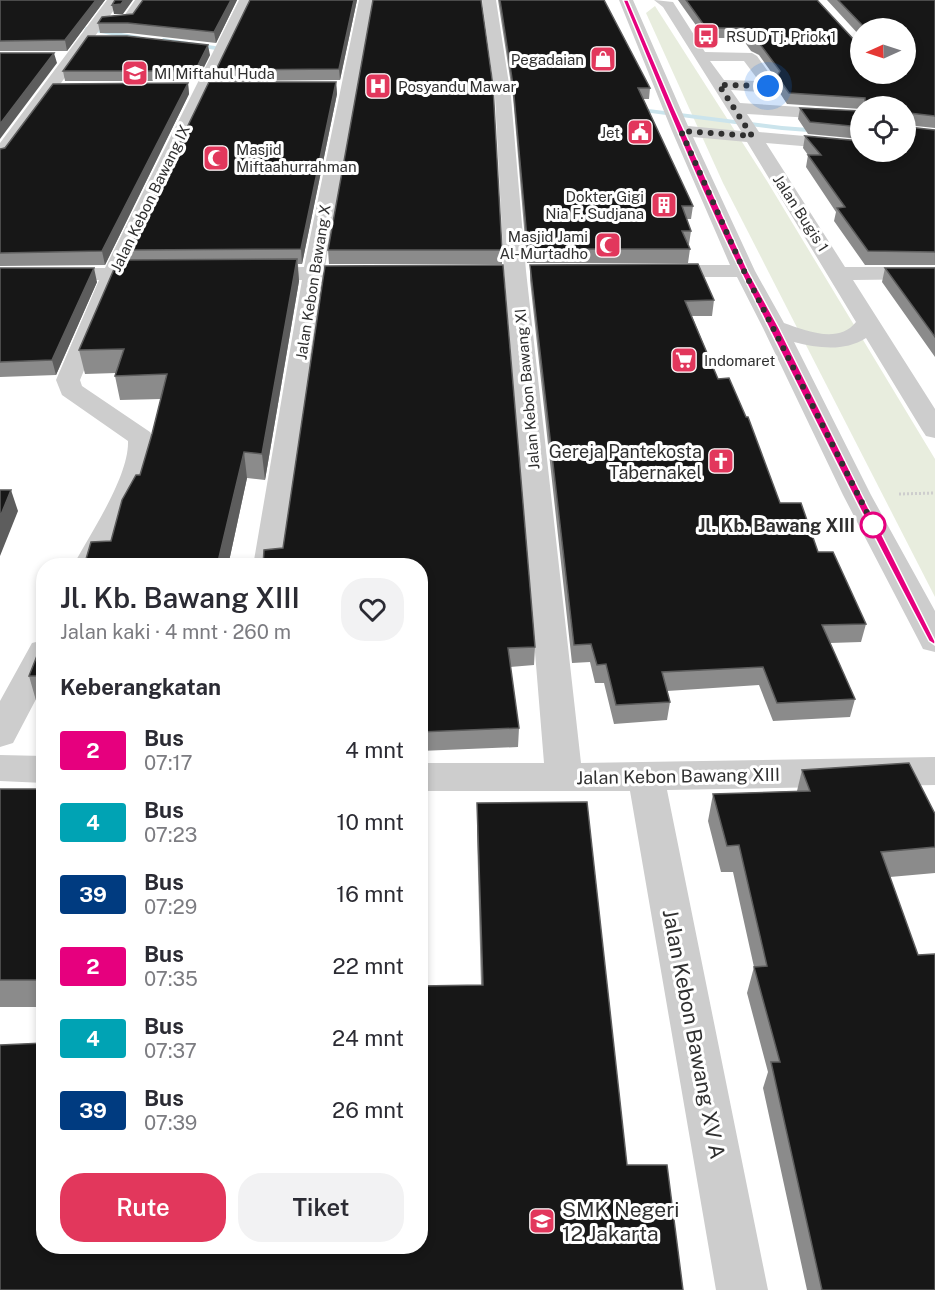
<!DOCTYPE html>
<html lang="id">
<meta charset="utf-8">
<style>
body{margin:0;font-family:"Public Sans",sans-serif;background:#f2f2f3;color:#2b2b33;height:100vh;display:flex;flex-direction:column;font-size:22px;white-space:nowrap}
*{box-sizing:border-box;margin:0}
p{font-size:20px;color:#7c7c81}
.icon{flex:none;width:33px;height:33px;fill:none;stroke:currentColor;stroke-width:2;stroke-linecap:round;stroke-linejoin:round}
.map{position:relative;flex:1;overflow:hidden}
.drawer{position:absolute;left:36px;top:558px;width:392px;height:696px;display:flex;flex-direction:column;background:#fff;border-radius:24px;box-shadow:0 3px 9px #0003}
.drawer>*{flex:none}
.badge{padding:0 12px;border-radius:4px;font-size:21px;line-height:39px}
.needle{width:39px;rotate:267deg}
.controls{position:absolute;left:850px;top:18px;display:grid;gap:12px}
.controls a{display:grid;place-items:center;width:66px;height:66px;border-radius:50%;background:#fff;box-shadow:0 3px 9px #0003;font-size:30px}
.you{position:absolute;width:30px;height:30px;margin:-15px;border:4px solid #fff;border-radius:50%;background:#1a73e8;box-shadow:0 0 0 9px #1a73e833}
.map>.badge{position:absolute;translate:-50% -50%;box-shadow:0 0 0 3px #fff}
h2{padding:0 24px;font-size:22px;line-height:54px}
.round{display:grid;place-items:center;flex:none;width:63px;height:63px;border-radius:24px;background:#f2f2f3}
.summary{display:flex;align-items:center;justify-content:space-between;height:102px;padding:0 24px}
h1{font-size:28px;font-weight:600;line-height:45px}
.action{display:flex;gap:12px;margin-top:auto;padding:12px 24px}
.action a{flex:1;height:69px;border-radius:24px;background:#e2375c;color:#fff;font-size:24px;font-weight:600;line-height:69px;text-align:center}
.action a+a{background:#f2f2f3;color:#2b2b33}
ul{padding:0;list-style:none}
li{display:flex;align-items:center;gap:18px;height:72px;padding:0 24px}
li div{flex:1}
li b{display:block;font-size:22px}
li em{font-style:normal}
li .badge{min-width:66px;font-weight:700;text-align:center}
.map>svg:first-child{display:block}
.green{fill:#e8edde}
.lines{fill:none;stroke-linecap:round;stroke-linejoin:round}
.stream{fill:#cbe4ec;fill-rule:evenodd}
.path{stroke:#cdcdcd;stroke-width:3;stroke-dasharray:2 2;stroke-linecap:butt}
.minor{fill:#cdcdcd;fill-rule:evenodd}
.wall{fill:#8b8b8b}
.shaded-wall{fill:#5d5d5d}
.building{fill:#171717;stroke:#5d5d5d;stroke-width:1.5}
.line{fill:#e6007e;stroke:#fff;stroke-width:1.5}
.walk{stroke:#303030;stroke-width:6;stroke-dasharray:0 10.8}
.stop-dot{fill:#fff;stroke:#e6007e;stroke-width:3}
.labels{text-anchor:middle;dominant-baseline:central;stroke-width:6;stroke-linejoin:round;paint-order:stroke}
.far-poi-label{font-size:15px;fill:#303030;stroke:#fff;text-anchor:start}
.far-street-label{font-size:15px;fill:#303030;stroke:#fff}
.poi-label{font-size:18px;fill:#303030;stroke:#fff;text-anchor:end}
.stop-label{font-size:18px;font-weight:bold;fill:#303030;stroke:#fff;text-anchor:end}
.street-label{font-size:18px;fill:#303030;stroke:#fff}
.near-street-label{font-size:21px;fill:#303030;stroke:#fff}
.near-poi-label{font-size:21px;fill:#303030;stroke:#fff;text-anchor:start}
</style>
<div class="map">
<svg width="935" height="1290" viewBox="0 0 935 1290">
<rect width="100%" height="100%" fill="#fff"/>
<path class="green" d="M655,6L767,181L935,459V597L723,183L646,13Z"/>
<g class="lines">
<path class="stream" d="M86,27L139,36L142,38L139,40L84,30Z
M163,38L234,49L237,51L234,53L161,41Z
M625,106L782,126L861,132V136L782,130L628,110L624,108Z"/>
<path class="path" d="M899,494L935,493"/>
<path class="minor" d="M107,0H121L109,17L124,16L135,0H149L133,23L103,25L6,159L0,160V143Z
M239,0H253L127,268L166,269L169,274L166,279L121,280L80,380L82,386L150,432C155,439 157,451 155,459C146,494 120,533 104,566H73C91,532 129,477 128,441L62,395L56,380L99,280H0V268H105Z
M359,0H373L325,267L376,268L379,273L376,278L324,280L283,566H253L302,280H254L246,279L243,274L246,269L254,268L304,267Z
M482,0H496L511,97L526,271L581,763L935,757V785L667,790L768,1290H716L630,791H420V763H544L504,271L495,97Z
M619,0H633L688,126L741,131L663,7L654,0L673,2L705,52L752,53L757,56L776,83C766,96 745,90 731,90L740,103L861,111V121L747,114L759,132L861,141V151L766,143L845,267H935V279L853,280L935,409V438L926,436L922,430L866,338C844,352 818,348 794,342L871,495L935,611V652L923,649L919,641L843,495L763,328L737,277H656L648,276L645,271L648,266L656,265H730L672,131ZM710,61H744L759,81L724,80ZM693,137L747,142L856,322C839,344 806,331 784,323L755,271Z
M44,640V684L13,743L0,747V701L32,643Z
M0,755L44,756V783L0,781Z"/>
</g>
<path class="wall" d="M0,0H105L67,51H0Z
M143,0H237L216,43L129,33H100L98,23L133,14Z
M250,0H357L340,80L218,81L216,70Z
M498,0H604L650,88L649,99H643L693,206L691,219H686L691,231L689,244H688L690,249L688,263H527L513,97Z
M678,0H817L861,74L906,28H861V37L827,0H935V128L906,125L908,127L935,130V265H865L834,221L836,212L806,167L808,155L803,148L805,136L861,152L906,106H861V109L787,104L776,87L777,80L759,55L751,51L742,38H705Z
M210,55L197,81H65L63,71Z
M336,82L337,94L302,264H298L299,281L265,480L247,478L228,566H84L111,541L140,475L152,434L161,399L120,400L115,376L116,373L85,374L79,350L130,260L128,250Z
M188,83L189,94L105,265L0,266V149Z
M800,108L861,111V139L808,134L798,119Z
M328,250H502V264H329Z
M530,265L714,300L712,316H692L718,379L780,503L818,552L866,624L861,642L830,643L855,699L850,717L773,721L759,685L667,691L670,702L667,720L614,724L604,683H595L590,662L572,663L530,280Z
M0,268L97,282L56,375L0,377Z
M885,268H935V357L882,282Z
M420,566L535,647L534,665L510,667L519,728L518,747L420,751Z
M44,638V704H37L29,676Z
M802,770L935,814V873L890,877L935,1290H807L763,1088L768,1072L747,993L754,967L733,872H721L708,821L713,794L797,791Z
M0,789H44V1007H0Z
M477,803L627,1165L44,1246L481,985L477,835Z"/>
<path class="shaded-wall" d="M96,0H105L67,51L65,40Z
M124,0H133L123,14H114L112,5Z
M231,0H237L216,43L214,32Z
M354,0H357L340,80L339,69Z
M208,45L210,55L197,81L195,71Z
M54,53L57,63L0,139V124Z
M336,82L337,94L302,264L301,249Z
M188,83L189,94L105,265L102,251Z
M297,259L299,281L265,480L262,454Z
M94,268L97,282L56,375L52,360Z
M244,452L247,478L228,566H217Z
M11,490L18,511L0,556V517Z"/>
<path class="building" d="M0,0H96L65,40L0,41Z
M115,0H124L121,4L112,5Z
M143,0H231L214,32L128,23H98L102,17L133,14Z
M250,0H354L339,69L216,70Z
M373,0H481L493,86L502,250H328Z
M500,0H604L650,88H638L693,206H682L691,231H682L690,249H528L513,85Z
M686,0H817L856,42L861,43V74H906V28H865L838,0H935V116L909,113L906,115V125L908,127L935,130V252L868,251L837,208L845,207L808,155H821L805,136L861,141V152H906V106H865V98L789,93L777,76L780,71L760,44L753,40L744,28H706Z
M88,36H127L208,45L195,71H63Z
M0,53H54L0,124Z
M209,82H336L301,249L128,250Z
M188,83L102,251L0,253V149L5,148L53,84Z
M800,108L861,111V127L810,122Z
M297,259L262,454L244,452L217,566H84L91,542L111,541L122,500L136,475H140L152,434L167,374L115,376L124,349L79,350L118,260Z
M698,264L714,300L685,301L718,379L729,378L746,417H748L780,503H801L818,552H833L866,624L822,625L855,699L777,703L763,667L662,672L670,702L616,705L606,664L597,665L591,644L574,645L530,265Z
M503,265L535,647L508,648L519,728L420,732V566H263L264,550L283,548L325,266Z
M0,268H94L52,360L0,362Z
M885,268H935V337Z
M0,490H11L0,517Z
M44,638V676H29Z
M909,763L935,814V847L881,852L918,955L935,954V1290H822L771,1062H780L754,967L767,966L739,845L727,846L713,794L810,791L802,770Z
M0,789H44V980H0Z
M587,802L627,1165H667L683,1290H0V1045L44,1043V1246H420V986L483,985L477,803Z"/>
<path class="line" d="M623,0H628L674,108L748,271L779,328L862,495L935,641V645L929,641C864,519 802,395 741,272C697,184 661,91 623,0Z"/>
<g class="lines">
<path class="walk" d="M768,86L719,85L752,136L681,131L744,271L878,534L873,525"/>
</g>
<defs>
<g id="bus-square" transform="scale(1.35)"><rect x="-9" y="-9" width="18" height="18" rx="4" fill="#e2375c" stroke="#fff"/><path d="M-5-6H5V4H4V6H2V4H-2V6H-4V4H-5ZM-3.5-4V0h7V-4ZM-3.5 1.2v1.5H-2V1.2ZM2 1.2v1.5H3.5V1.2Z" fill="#fff"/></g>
<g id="shop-square" transform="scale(1.35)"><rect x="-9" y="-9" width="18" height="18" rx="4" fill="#e2375c" stroke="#fff"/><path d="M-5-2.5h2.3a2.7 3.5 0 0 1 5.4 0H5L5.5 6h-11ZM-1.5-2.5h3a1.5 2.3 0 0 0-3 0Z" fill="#fff"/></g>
<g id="school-square" transform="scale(1.35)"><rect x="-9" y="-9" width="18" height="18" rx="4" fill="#e2375c" stroke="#fff"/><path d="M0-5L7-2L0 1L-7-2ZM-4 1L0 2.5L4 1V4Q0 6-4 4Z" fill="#fff"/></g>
<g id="hospital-square" transform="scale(1.35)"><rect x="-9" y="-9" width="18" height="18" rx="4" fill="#e2375c" stroke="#fff"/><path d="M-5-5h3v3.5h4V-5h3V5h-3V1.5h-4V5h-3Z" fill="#fff"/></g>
<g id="civic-square" transform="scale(1.35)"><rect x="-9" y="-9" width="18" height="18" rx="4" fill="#e2375c" stroke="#fff"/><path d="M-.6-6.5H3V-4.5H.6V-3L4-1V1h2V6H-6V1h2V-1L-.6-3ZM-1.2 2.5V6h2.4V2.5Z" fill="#fff"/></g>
<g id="mosque-square" transform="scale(1.35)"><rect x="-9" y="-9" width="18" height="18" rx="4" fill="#e2375c" stroke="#fff"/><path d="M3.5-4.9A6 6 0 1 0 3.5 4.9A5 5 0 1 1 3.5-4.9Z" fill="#fff"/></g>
<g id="building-square" transform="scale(1.35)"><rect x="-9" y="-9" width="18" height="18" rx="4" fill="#e2375c" stroke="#fff"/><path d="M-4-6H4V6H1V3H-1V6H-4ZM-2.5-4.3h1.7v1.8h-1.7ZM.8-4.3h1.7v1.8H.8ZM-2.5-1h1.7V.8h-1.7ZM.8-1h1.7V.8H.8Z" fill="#fff"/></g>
<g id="supermarket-square" transform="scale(1.35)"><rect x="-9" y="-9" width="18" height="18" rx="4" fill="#e2375c" stroke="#fff"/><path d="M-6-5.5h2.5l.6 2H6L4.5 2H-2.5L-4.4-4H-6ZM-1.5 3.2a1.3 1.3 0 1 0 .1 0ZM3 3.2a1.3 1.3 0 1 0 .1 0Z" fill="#fff"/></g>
<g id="church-square" transform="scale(1.35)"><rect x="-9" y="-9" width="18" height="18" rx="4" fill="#e2375c" stroke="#fff"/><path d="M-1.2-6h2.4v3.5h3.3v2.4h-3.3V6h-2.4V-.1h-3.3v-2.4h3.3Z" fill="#fff"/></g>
</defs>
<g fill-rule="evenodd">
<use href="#bus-square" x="706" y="36"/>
<use href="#shop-square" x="603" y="59"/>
<use href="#school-square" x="135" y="73"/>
<use href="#hospital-square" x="378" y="86"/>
<use href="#civic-square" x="640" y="132"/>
<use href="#mosque-square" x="216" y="158"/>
<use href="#building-square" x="664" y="205"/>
<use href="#mosque-square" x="608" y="245"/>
<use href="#supermarket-square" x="684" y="360"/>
<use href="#church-square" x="721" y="461"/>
<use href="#school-square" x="542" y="1221"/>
</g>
<circle class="stop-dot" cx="873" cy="525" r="12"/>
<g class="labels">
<g class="far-poi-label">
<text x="726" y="36">RSUD Tj. Priok 1</text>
<text x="584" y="59" text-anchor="end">Pegadaian</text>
<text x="154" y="73">MI Miftahul Huda</text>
<text x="398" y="86">Posyandu Mawar</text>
<text x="620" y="132" text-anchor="end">Jet</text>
<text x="236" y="149">Masjid<tspan x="236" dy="17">Miftaahurrahman</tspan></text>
<text x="644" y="196" text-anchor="end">Dokter Gigi<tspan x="644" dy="17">Nia F. Sudjana</tspan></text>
<text x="588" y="236" text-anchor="end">Masjid Jami<tspan x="588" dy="17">Al-Murtadho</tspan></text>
<text x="704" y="360">Indomaret</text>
</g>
<g class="far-street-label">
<text transform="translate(150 198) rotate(-64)">Jalan Kebon Bawang IX</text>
<text transform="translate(801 213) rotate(57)">Jalan Bugis 1</text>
<text transform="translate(313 282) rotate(-81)">Jalan Kebon Bawang X</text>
<text transform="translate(527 389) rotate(-95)">Jalan Kebon Bawang XI</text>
</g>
<g class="poi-label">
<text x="702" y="451">Gereja Pantekosta<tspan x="702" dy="21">Tabernakel</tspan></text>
</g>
<g class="stop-label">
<text x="855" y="525">Jl. Kb. Bawang XIII</text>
</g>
<g class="street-label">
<text transform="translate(678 776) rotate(-1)">Jalan Kebon Bawang XIII</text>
</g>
<g class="near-street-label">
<text transform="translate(694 1034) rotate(79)">Jalan Kebon Bawang XV A</text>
</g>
<g class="near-poi-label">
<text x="562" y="1209">SMK Negeri<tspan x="562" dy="24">12 Jakarta</tspan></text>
</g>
</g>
</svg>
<div class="controls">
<a><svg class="needle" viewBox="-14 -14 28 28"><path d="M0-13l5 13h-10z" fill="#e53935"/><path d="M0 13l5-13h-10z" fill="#7c7c81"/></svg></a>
<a><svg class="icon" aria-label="locate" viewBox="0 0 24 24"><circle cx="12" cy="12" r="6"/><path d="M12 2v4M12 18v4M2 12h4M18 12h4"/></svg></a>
</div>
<div class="you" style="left:768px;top:86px"></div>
<section class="drawer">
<div class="summary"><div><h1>Jl. Kb. Bawang XIII</h1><p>Jalan kaki · 4 mnt · 260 m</p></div><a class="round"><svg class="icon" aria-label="heart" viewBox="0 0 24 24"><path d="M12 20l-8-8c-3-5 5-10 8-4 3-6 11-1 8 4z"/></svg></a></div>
<h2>Keberangkatan</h2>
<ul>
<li><span class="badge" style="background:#e6007e;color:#fff">2</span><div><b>Bus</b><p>07:17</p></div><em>4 mnt</em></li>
<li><span class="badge" style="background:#00a3b4;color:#fff">4</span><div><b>Bus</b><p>07:23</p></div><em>10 mnt</em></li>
<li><span class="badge" style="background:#003b80;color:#fff">39</span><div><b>Bus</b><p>07:29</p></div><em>16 mnt</em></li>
<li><span class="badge" style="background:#e6007e;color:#fff">2</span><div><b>Bus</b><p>07:35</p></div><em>22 mnt</em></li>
<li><span class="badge" style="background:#00a3b4;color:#fff">4</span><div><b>Bus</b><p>07:37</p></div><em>24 mnt</em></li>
<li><span class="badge" style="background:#003b80;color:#fff">39</span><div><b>Bus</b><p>07:39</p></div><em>26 mnt</em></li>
</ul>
<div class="action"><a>Rute</a><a>Tiket</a></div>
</section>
</div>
